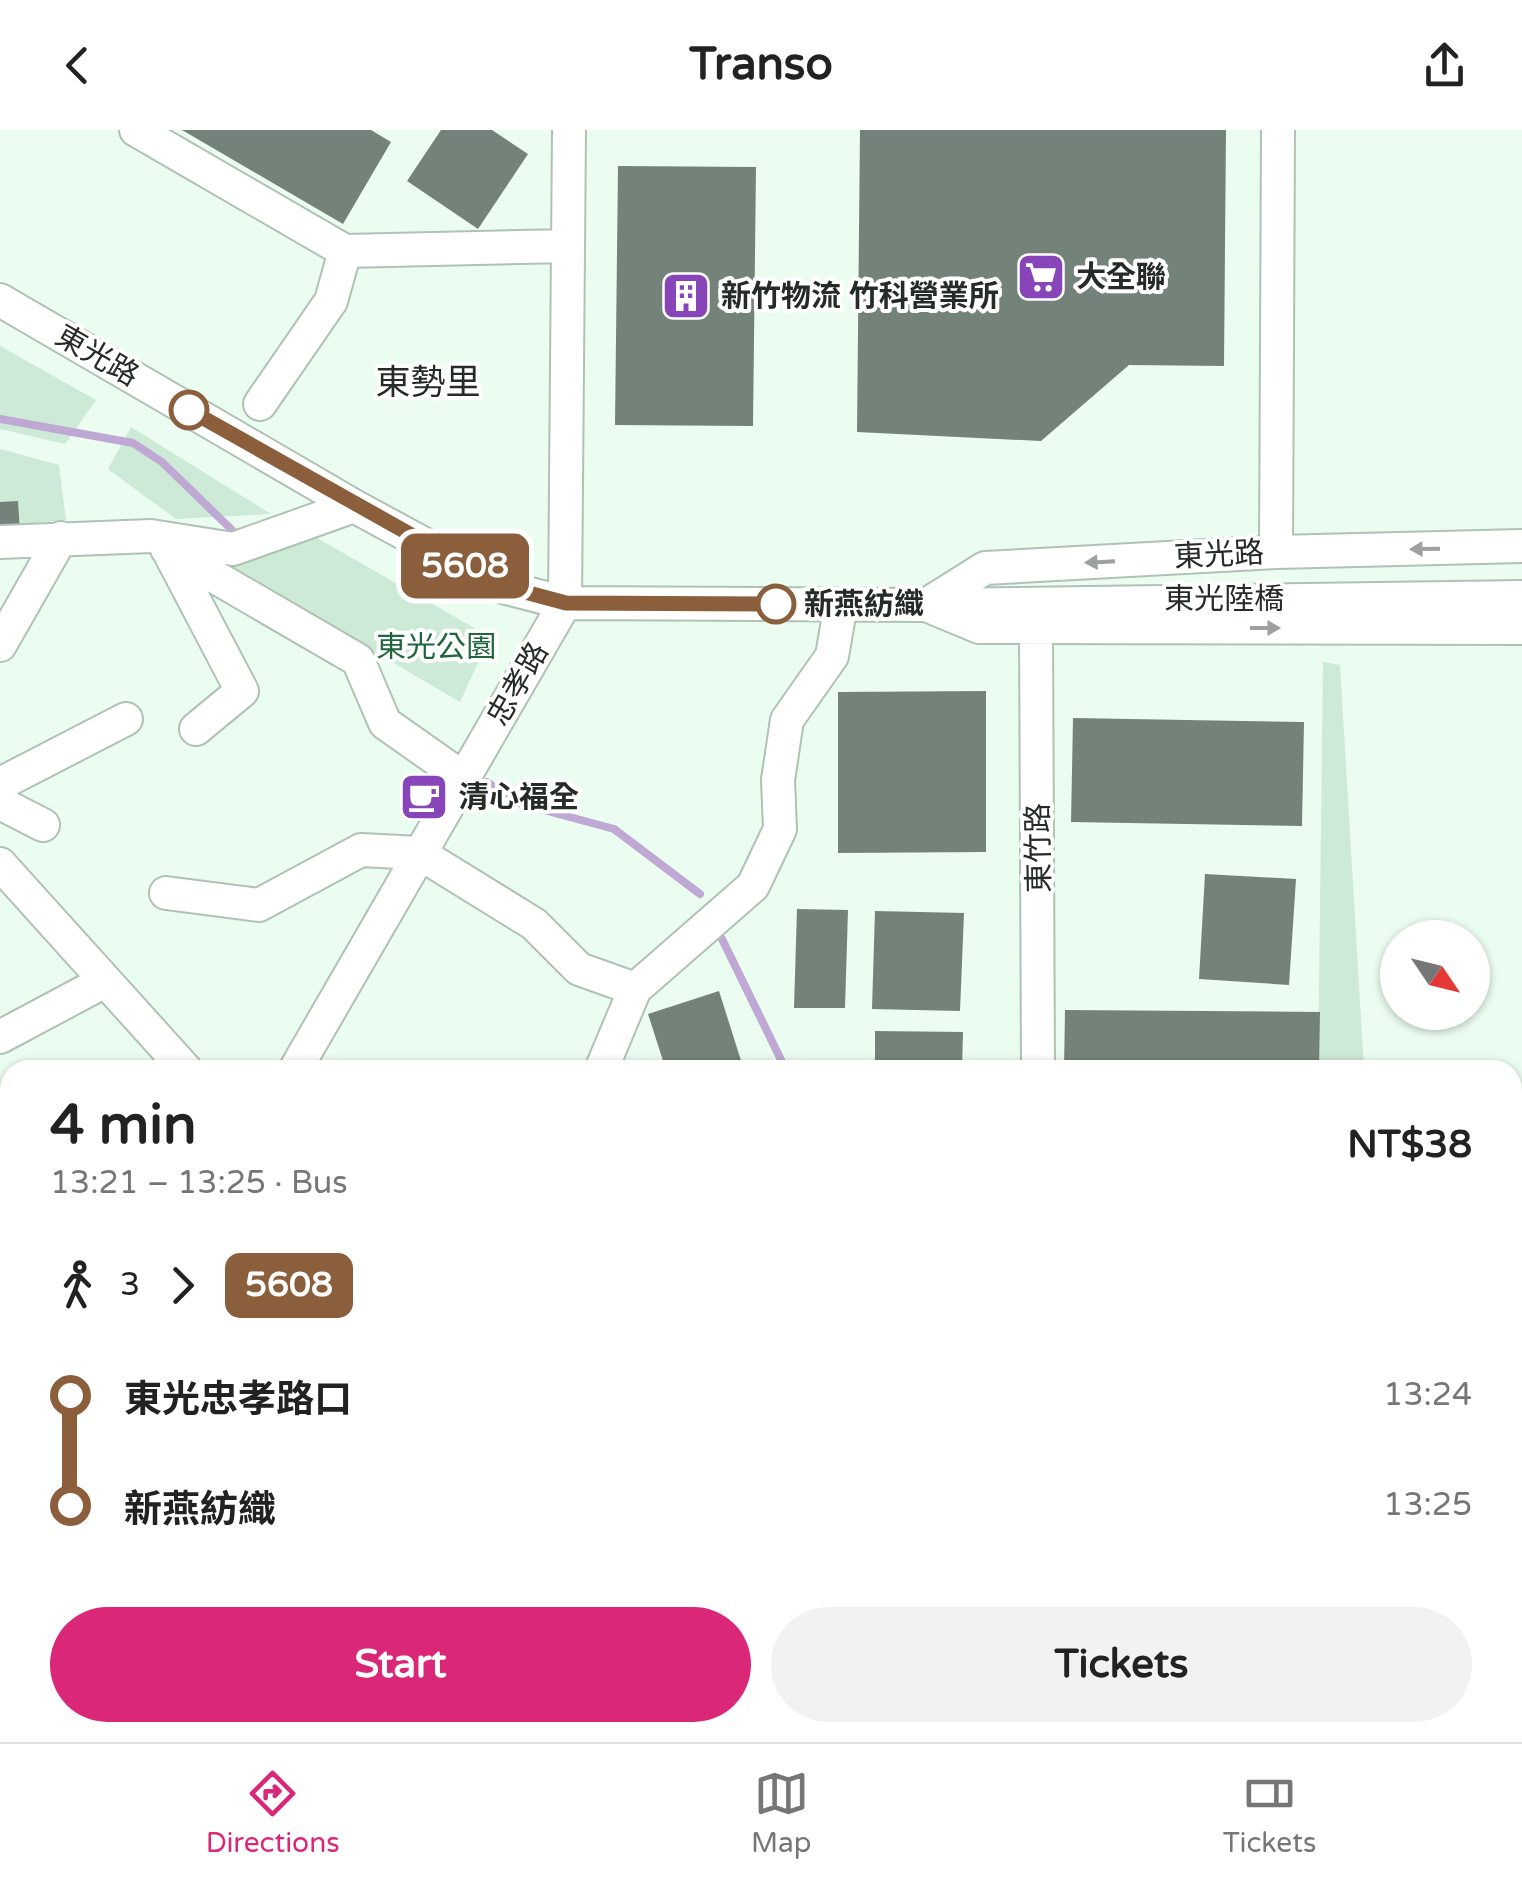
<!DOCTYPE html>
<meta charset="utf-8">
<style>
body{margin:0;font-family:"Varela Round","Noto Sans TC",sans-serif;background:#f2f2f2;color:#222;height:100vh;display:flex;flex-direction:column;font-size:38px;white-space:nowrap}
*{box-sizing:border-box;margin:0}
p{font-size:32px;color:#767676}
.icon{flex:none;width:55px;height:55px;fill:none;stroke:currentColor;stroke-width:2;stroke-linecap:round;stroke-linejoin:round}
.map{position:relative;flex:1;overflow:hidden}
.side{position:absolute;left:0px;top:930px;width:1522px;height:682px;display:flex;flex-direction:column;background:#fff;border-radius:30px 30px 0 0;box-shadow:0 2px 8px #0004}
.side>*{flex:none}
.badge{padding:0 20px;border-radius:15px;font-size:35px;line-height:65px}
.needle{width:65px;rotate:125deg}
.controls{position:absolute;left:1380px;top:790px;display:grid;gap:20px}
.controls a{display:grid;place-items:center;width:110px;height:110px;border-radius:50%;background:#fff;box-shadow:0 2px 8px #0004;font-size:50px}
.map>.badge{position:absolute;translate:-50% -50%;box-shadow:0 0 0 5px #fff}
.legs{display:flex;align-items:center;gap:15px;height:110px;padding:0 50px;font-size:32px}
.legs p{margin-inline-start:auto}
.head{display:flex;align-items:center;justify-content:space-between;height:170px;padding:0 50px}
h1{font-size:55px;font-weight:700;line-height:75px}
.cta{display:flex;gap:20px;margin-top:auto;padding:20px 50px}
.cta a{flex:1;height:115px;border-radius:60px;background:#db2777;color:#fff;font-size:40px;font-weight:700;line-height:115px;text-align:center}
.cta a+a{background:#f2f2f2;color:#222}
ul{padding:0 50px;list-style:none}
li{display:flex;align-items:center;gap:35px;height:110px;font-size:38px}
li i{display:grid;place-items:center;width:15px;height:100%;margin:0 12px;background:currentColor}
li i::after{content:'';width:25px;height:25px;margin:-12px;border:8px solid;border-radius:50%;background:#fff}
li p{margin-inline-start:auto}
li:first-child i{background:linear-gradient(#0000 50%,currentColor 0)}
li:last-child i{background:linear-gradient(currentColor 50%,#0000 0)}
header{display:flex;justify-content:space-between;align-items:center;height:130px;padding:0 50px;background:#fff;font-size:45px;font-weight:700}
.menu{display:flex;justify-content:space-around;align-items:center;height:140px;border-top:2px solid #e0e0e0;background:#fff;font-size:28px;color:#767676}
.menu a{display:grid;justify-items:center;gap:5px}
.menu .selected{color:#db2777}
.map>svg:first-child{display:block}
.green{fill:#ccead5}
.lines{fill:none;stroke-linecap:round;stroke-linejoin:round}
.stream{stroke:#bfa9d4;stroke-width:8}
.building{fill:#748379}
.minor-casing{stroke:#b0c1b5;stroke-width:36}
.minor{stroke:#fff;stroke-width:32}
.oneway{fill:#9da09e}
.line-1-casing{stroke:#fff;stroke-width:22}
.line-1{stroke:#8b5e3c;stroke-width:15}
.stop-1-dot{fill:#fff;stroke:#8b5e3c;stroke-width:5}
.labels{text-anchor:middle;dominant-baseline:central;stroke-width:8;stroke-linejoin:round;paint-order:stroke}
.poi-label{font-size:30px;font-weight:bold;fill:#252b27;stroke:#fff;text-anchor:start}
.street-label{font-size:30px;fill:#252b27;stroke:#fff}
.stop-label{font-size:30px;font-weight:bold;fill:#252b27;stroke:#fff;text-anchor:start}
.park-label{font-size:30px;fill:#206740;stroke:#fff}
.quarter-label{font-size:35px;fill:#252b27;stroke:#fff}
</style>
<header><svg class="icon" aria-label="back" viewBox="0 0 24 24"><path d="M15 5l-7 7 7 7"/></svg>Transo<svg class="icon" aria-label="share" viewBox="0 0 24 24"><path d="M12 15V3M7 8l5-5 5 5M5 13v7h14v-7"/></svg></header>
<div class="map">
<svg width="1522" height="1612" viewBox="0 0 1522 1612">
<rect width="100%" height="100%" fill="#ebfcf0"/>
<path class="green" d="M0,216L96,270L65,314L0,299Z
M131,297L271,384L176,389L108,339Z
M0,319L59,335L66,390L0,397Z
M312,405L490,507L460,572L213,427Z
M1323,532L1340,535L1364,940H1318Z
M1512,1250L1522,1255V1351L1513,1368Z"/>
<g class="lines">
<path class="stream" d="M0,289L133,313L162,332L234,402
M487,652L518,673L614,699L700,764
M722,809L786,940"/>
</g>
<path class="building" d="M182,0H371L391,12L343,94Z
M441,0H492L528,24L478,99L407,51Z
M860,0H1226L1224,236L1129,235L1041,311L857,302Z
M618,36L756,37L753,296L615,295Z
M18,371L20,403L0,404V372Z
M986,561V722L838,723V562Z
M1073,588L1304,592L1302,696L1071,692Z
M1205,744L1296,749L1289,855L1199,849Z
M797,779L848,780L845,878H794Z
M875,781L964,783L960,881L872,879Z
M719,861L744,940H666L648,884Z
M1065,880L1320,882L1319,940H1064Z
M875,901L963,902L962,940H875Z"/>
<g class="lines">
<g class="minor-casing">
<path id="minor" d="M136,0L345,121L566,116
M0,170L354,376L503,457L565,473L926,475L979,497L1522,498
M260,274L331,171L345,121
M0,412L151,406L233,419L354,376
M167,419L358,530L385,593L463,648
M168,420L242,561L196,599
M1276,422L1278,0
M926,475L985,438L1276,422L1522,416
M936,475L1522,467
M1036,497L1038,940
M0,515L61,408
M0,654L126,589
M0,673L43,695
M0,734L186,940
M166,763L259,775L361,720L419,723L534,794L579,839L635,859
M0,907L105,851
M295,940L565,473L569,0
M601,940L635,859L753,756L780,699L778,650L787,590L832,526L841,474
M0,1118L10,1114
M1512,1584H1522
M924,1602L928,1612
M965,1612L989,1602"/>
</g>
<use href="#minor" class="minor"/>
</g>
<defs><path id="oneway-solid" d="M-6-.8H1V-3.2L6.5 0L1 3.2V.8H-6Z" transform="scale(2.5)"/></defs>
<g class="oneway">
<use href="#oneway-solid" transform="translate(1425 419) rotate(179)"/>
<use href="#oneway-solid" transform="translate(1100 432) rotate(177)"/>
<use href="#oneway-solid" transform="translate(1265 498)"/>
</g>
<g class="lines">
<g class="line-1-casing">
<path id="line-1" d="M189,280L502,456L566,473L776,474"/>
</g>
<use href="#line-1" class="line-1"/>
</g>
<defs>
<g id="supermarket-square" transform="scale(2.5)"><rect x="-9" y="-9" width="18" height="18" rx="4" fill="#8745b9" stroke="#fff"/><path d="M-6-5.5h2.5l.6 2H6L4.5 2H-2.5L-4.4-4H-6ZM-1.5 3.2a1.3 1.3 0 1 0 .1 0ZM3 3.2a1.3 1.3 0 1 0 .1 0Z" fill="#fff"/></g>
<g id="building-square" transform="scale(2.5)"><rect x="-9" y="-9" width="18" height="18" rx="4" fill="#8745b9" stroke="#fff"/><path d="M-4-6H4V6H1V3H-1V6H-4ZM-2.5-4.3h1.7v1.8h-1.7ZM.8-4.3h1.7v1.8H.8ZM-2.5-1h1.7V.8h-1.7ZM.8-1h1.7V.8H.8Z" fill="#fff"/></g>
<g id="cafe-square" transform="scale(2.5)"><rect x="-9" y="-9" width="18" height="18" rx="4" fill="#8745b9" stroke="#fff"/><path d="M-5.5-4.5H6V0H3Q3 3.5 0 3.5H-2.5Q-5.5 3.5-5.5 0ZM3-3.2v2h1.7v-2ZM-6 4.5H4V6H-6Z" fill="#fff"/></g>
</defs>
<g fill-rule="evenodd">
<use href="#supermarket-square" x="1041" y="147"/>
<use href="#building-square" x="686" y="166"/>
<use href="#cafe-square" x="424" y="667"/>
</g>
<g class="stop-1-dot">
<circle cx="189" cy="280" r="18"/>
<circle cx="776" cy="474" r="18"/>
</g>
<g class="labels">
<g class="poi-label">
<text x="1076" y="147">大全聯</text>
<text x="721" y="166">新竹物流 竹科營業所</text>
<text x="459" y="667">清心福全</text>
</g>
<g class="street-label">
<text transform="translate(97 226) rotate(30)">東光路</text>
<text transform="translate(1219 425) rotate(-3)">東光路</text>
<text x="1224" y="469">東光陸橋</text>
<text transform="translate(518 554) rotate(-60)">忠孝路</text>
<text transform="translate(1039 718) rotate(-91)">東竹路</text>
</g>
<g class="stop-label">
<text x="804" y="474">新燕紡織</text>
</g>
<g class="park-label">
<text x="436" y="517">東光公園</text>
</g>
<g class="quarter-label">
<text x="428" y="253">東勢里</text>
</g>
</g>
</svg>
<div class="controls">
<a><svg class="needle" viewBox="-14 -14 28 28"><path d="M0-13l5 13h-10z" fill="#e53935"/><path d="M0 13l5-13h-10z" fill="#767676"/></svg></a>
</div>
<b class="badge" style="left:465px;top:436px;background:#8b5e3c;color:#fff">5608</b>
<section class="side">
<div class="head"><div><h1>4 min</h1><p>13:21 – 13:25 · Bus</p></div><b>NT$38</b></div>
<div class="legs"><svg class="icon" aria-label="walk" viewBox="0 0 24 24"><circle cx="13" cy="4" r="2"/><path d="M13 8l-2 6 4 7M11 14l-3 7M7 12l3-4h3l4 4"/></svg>3<svg class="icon" aria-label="forward" viewBox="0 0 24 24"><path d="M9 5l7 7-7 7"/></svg><b class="badge" style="background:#8b5e3c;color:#fff">5608</b></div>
<ul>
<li><i style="color:#8b5e3c"></i><b>東光忠孝路口</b><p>13:24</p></li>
<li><i style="color:#8b5e3c"></i><b>新燕紡織</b><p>13:25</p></li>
</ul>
<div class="cta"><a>Start</a><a>Tickets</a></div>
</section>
</div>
<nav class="menu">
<a class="selected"><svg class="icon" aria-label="directions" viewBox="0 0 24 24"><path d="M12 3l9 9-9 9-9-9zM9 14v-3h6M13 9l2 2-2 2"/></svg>Directions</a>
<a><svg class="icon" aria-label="map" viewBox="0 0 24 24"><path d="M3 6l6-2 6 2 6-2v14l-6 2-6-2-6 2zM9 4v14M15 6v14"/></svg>Map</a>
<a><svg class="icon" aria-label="tickets" viewBox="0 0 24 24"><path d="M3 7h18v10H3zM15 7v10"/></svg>Tickets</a>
</nav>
